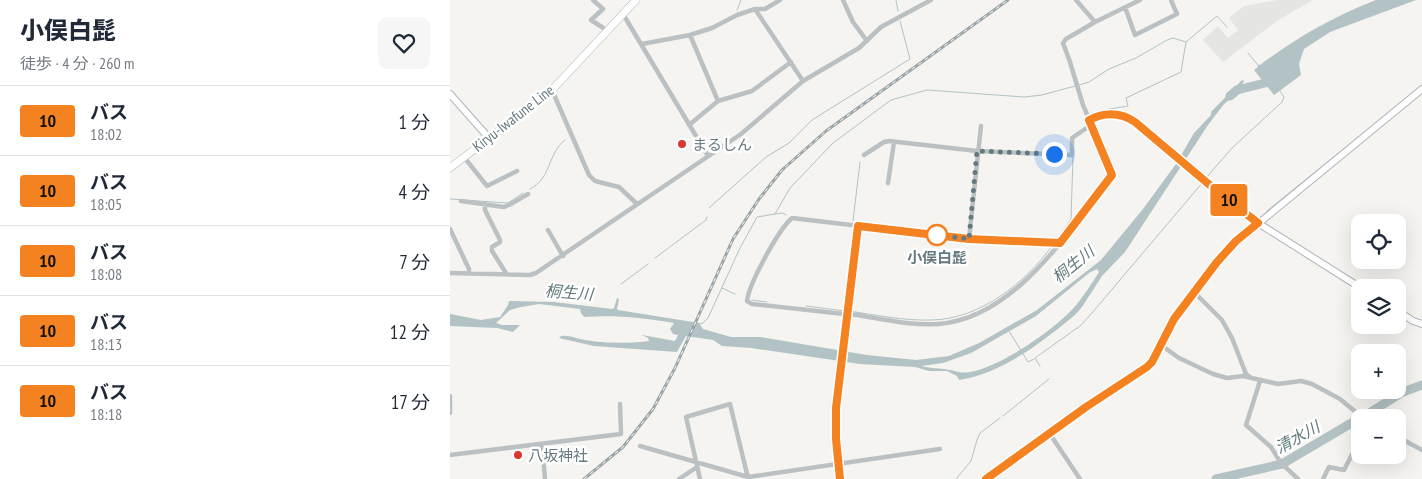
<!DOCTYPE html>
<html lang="ja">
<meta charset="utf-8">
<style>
body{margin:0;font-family:"PT Sans Narrow","Noto Sans JP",sans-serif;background:#f6f6f7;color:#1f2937;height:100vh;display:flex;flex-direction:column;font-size:19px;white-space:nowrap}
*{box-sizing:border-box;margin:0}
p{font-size:16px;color:#747a83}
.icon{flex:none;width:28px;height:28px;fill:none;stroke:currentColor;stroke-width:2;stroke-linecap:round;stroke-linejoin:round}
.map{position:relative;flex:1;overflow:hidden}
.sheet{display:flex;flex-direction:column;background:#fff;width:450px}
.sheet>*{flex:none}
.badge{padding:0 10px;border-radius:4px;font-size:18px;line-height:32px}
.controls{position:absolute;left:901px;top:214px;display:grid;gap:10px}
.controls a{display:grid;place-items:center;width:55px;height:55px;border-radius:10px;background:#fff;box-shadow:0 5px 20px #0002;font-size:25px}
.you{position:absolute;width:25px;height:25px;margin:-12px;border:4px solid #fff;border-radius:50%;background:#1a73e8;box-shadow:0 0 0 8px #1a73e833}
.map>.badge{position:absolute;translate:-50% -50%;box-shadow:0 0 0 2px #fff}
.round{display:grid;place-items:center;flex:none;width:52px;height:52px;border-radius:10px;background:#f6f6f7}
.overview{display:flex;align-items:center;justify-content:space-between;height:85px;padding:0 20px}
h1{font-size:24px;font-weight:800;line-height:38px}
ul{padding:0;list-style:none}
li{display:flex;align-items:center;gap:15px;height:70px;padding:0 20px;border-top:1px solid #e0e1e3}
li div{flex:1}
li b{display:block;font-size:19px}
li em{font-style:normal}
li .badge{min-width:55px;font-weight:700;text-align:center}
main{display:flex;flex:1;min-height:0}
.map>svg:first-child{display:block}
.built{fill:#e5e6e4}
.water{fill:#b3c2c4;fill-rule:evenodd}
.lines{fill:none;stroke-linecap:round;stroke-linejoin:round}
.stream{stroke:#b3c2c4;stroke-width:1}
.river{stroke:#b3c2c4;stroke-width:9}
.secondary-casing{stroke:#aeb5b8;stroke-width:8}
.primary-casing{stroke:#afb5b7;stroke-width:8}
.street{stroke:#bbc1c3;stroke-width:4.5}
.secondary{stroke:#fff;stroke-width:6}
.primary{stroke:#fff;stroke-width:7}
.rail-casing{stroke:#9ba4a7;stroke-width:3}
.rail{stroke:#fff;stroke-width:1;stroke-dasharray:4;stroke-linecap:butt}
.line-casing{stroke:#fff;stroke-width:11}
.line{stroke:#f58220;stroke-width:8}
.walk{stroke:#657980;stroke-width:5;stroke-dasharray:0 9}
.poi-dot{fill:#d7372f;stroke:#fff;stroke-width:2}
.stop-dot{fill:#fff;stroke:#f58220;stroke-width:2.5}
.labels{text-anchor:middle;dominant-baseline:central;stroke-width:5;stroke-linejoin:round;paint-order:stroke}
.street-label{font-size:15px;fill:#657980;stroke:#fff}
.poi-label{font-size:15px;fill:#657980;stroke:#fff;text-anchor:start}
.stop-label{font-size:15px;font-weight:bold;fill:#657980;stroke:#fff}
.water-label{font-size:16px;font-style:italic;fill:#617b7d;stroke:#fff}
</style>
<main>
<section class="sheet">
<div class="overview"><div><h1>小俣白髭</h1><p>徒歩 · 4 分 · 260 m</p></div><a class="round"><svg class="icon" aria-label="heart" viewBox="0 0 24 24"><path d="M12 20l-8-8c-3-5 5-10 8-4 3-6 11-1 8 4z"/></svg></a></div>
<ul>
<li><span class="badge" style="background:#f58220;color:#111">10</span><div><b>バス</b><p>18:02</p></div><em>1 分</em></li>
<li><span class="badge" style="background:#f58220;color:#111">10</span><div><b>バス</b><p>18:05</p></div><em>4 分</em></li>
<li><span class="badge" style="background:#f58220;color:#111">10</span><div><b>バス</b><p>18:08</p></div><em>7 分</em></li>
<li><span class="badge" style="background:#f58220;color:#111">10</span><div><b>バス</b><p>18:13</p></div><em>12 分</em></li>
<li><span class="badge" style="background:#f58220;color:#111">10</span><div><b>バス</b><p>18:18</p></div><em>17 分</em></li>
</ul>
</section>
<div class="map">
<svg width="972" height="479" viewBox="0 0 972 479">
<rect width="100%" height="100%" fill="#f5f4f1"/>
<path class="built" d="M827,0H863L827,21L773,62L753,40L768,26L778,38L788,30L779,18L794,6Z"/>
<path class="water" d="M926,0H966L880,32L854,49L849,64L851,75L824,95L804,70L808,67L807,64L810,65C846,38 884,16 926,0Z
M792,80L794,81L786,95L774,104L758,125L675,252L652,276L632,307L625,315C592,342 553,373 509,380L507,376L497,371H479L465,367L410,364L301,348L272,346L263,340L236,336L227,352L144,346L109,338L111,336C120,335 127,339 135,340C151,343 182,344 199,341L198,338L192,335L225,341L228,335L223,334L220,329L224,323C193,318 166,315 134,317L131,313L130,309L89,304L71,307L60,310L46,323L52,325H70L63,332L47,328L0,326V314L31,320L50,317L58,305L59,301L104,302L162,309L164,308L167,298L169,299L167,309L168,310L249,323L253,329L281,337H311L417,355L466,360L499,356L529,343L587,310L651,260L693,209L726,164L744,133L761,115V112ZM647,269L649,272C642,283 635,294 627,304C608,328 550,367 520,372C510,374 504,370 494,369C486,368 479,368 471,366L493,363L521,353L586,316L639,273Z"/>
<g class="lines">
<path class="stream" d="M446,0L448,11
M287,10L291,0
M798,53L807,64
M629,85L639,82L659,69L686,58L717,40L723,38L736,42
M654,110L678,106L676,98L731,72L736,42L767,16L777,27
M756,178L782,148L832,102L834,97L830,91
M80,189C102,178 97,154 115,140
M0,199L58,203L73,193
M259,208L316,157L339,143L362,120L460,59L450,21
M817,211L943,109
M325,214L333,213L336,215
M403,221L410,162
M615,228L621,219L623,157
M205,258L256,220L257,217
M171,284L198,264
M272,288L285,294
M302,300L317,302
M356,306L395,311
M399,311C426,315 455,321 482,320C530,319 575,283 602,246
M249,324L253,323L258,318L290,248L307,217L325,214L340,188L383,143L441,100L477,90L574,97L592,95L625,86
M559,331L578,362L584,359
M590,366L585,358L630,326L642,313L753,182
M553,416L599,379
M506,479L521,461L527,440L530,433L550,418"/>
<path class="river" d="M780,96L787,90L815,83L820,72
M911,418L953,392L972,385
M766,479L832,464L910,418"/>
<g class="secondary-casing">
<path id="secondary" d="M0,94L38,137
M639,120C653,113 666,111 680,119L808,223L911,288
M948,311L963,321L972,324
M536,479L636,407L697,367L702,362L724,319L771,256L781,246L972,89"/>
</g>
<g class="primary-casing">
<path id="primary" d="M0,168L102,90L186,0"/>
</g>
<path class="street" d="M143,0L153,9L141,20L158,31
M393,0L403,22L417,41
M626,0L645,22
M675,7L685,35L727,14L721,0
M305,9L353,81
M173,14L258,156
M240,35L268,101L302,91L341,62
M192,44L240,35L262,28L287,15L305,9H315L330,0
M102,90L139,175L145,181L169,187L187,204
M239,125L268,101
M414,155L434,142L439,141L527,151L622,155V138L641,125
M14,157L37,186L67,171
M438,183L444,142
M11,201L54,207L59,205L78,194
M35,205V210L50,240V242L42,247V251L56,273
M0,229L19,269V273
M98,230L113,256
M519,239L531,126
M0,273L80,275L86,273L291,134L353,81L409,48L431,27L481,0
M744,292L772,320L782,338L796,374L800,377
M394,314L302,304L297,301C299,284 328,230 342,218L519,239L610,243
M400,314C429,318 459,326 488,324C564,319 619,231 661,177L662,173L633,105L620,62L613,43L616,39L645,22L690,0
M711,345L729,358L763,374L777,378L793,376L828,384L851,381L862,384L890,399L913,418
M810,381L796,425L821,447L831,463L848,479
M0,396V413
M600,434L630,479
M948,437L972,450
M92,444L95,479
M190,446L298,477L490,449
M0,455L171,434L170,404
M229,479L247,467
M250,479L236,417L280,404L298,478
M390,479L386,448L385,419L407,226
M873,479L879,467L894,470L910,439"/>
<use href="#secondary" class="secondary"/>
<use href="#primary" class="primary"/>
<g class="rail-casing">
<path id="rail" d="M134,479L173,447L203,409L225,368L283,239L309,199L332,170L376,131L558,0"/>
</g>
<use href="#rail" class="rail"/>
</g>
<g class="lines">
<g class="line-casing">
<path id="line" d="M390,479L386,439V408L408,226L519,239L610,243L662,175L639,120C655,112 670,112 685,122L768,192L808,223L786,241L767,262L724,319L702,362L697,367L636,407L536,479"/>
</g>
<use href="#line" class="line"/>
<path class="walk" d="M487,235L519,239L527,151L604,154"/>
</g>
<g class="poi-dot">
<circle cx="232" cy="144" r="5"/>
<circle cx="68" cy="455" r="5"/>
</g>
<circle class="stop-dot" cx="487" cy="235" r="10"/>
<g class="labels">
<g class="street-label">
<text transform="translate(63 118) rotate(-38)">Kiryu-Iwafune Line</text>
</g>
<g class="poi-label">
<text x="242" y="144">まるしん</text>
<text x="78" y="455">八坂神社</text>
</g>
<g class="stop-label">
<text x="487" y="257">小俣白髭</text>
</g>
<g class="water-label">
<text transform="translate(623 264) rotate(-39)">桐生川</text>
<text transform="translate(119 292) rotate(5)">桐生川</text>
<text transform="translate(847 437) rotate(-29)">清水川</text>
</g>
</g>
</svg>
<div class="controls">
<a><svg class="icon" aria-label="locate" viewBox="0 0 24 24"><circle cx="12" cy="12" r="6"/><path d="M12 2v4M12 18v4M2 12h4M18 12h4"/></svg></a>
<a><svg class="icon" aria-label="layers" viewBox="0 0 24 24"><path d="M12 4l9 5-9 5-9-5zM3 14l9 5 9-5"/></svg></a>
<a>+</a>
<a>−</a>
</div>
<div class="you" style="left:604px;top:154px"></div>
<b class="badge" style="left:779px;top:200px;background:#f58220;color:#111">10</b>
</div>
</main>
